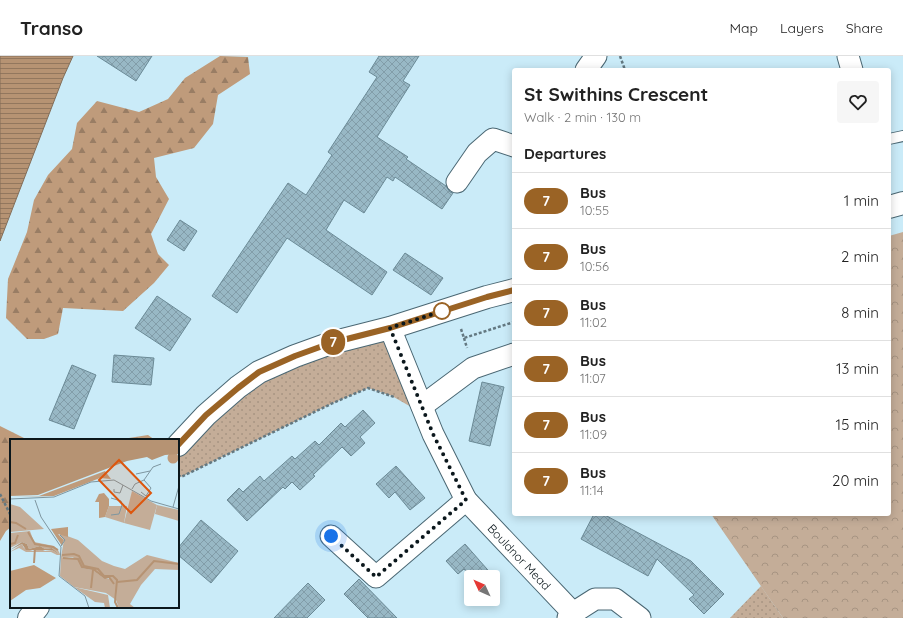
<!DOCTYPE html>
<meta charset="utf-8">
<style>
body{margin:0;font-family:Quicksand,sans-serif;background:#f6f6f6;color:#222;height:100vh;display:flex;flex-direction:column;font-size:15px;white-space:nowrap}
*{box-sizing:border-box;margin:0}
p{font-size:13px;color:#767676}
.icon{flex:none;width:22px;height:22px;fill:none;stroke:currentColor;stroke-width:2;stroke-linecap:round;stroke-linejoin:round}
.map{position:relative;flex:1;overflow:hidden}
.sheet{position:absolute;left:512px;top:12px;width:379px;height:448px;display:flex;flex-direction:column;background:#fff;border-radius:4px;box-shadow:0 2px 10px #0003}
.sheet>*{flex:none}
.badge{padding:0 8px;border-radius:13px;font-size:14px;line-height:26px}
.needle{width:26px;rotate:314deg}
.controls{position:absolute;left:464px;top:514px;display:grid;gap:8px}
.controls a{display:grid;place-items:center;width:36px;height:36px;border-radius:4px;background:#fff;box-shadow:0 2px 10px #0003;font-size:20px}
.you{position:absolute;width:20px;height:20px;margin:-10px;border:3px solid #fff;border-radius:50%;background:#1a73e8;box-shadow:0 0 0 6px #1a73e833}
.map>.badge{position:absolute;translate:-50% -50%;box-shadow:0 0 0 2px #fff}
h2{padding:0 12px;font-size:15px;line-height:36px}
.round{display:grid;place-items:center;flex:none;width:42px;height:42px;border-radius:4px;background:#f6f6f6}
.head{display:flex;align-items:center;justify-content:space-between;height:68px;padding:0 12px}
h1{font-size:19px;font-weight:700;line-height:30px}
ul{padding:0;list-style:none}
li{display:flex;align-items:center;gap:12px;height:56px;padding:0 12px;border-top:1px solid #e0e0e0}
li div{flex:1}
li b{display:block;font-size:15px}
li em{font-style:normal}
li .badge{min-width:44px;font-weight:700;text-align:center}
header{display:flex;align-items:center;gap:24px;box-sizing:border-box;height:56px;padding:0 20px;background:#fff;border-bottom:1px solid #e0e0e0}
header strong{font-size:19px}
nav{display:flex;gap:22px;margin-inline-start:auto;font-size:14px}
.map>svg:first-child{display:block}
.grass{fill:url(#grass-dots)}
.forest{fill:url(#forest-firs)}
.park{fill:url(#park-crowns)}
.water{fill:url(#water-rules);stroke:#836e59}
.building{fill:url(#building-cross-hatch);stroke:#6b8a96}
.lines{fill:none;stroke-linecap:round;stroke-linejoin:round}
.lane-casing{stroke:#4a6773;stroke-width:12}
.street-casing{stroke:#4a6773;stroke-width:23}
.primary-casing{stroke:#4a6773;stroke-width:24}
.path{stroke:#637881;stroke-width:2.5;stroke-dasharray:3 2;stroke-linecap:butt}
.lane{stroke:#fff;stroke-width:10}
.street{stroke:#fff;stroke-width:21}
.primary{stroke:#fff;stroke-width:22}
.line-casing{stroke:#fff;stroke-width:9}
.line{stroke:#9a6325;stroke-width:6}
.walk{stroke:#0b171c;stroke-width:4;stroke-dasharray:0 7.2}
.stop-dot{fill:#fff;stroke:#9a6325;stroke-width:2}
.labels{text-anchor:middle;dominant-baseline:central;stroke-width:3;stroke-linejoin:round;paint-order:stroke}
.street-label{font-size:12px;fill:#0b171c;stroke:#caebf8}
.inset-river{fill:none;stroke:#b69373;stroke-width:2}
.inset-road{fill:none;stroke:#7e96a0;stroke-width:1}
.view{fill:#dd560d;fill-opacity:0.15;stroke:#dd560d;stroke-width:2}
.inset-edge{fill:none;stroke:#0b171c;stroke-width:2}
</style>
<header>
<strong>Transo</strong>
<nav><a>Map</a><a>Layers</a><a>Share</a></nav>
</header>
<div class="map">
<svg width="903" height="562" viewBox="0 0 903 562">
<defs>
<pattern id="grass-dots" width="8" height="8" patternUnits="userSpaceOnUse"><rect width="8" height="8" fill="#c4ad98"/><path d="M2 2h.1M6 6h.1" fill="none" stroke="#a79482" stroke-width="1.8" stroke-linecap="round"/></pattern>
<pattern id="forest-firs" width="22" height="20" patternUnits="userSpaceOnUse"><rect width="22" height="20" fill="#bf9b7b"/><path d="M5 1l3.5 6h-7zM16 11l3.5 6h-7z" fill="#997d64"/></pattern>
<pattern id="park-crowns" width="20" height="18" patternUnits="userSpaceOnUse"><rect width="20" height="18" fill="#c4ad98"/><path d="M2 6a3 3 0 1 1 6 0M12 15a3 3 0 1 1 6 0" fill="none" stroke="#a79482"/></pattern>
<pattern id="water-rules" width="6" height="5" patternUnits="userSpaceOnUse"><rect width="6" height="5" fill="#b69373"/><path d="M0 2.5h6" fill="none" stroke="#92775e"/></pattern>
<pattern id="building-cross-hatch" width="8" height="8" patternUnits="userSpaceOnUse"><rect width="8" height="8" fill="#98b8c5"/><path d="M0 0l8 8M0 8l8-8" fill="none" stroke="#829da9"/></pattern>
</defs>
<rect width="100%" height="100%" fill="#caebf8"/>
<path class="grass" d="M390,272L425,359L392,340L368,332L333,347L181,421L178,419V389L238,331Z
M761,530L783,562H730Z"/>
<path class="forest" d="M220,0L248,1L250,18L218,39L213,68L194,92L154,102L156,121L169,143L151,178L158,198L169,209L154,227L123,255L63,252L58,278L44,283H27L6,262L8,223L27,176L34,144L48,119L72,93L77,67L97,45L139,56L168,43L185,22Z
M0,370L24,382L38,384H11V471L6,475L0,485Z
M148,379L155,384H116Z"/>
<path class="park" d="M903,176V562H783L711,458H889V180Z"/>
<path class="water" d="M0,0H73L63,22L0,185Z"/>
<path class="building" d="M97,0H152L136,25Z
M379,0H419L403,25L410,29L377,81L408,101L406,103L446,130L450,136L453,137L442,153L395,121L393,125L387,121L364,157L344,144L326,174L387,216L372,239L287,182L237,257L212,240L288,127L306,139L332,99L328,96L377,21L369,16Z
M180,164L197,175L184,195L167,184Z
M405,197L443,222L431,239L393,214Z
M157,240L191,263L170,295L135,272Z
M114,299L154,302L151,329L112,326Z
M72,309L96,319L74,373L49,364Z
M482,326L504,331L490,390L469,385Z
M363,354L375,367L360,381L365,387L351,400L342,391L313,419L315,420L300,434L292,426L285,433L283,431L247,465L227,444L239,432L243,436L260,420L264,425L292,400L295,403L315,385L319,389L341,367L345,371Z
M396,410L425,442L410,454L395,436L389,442L376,428Z
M594,458H603L691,505L724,538L704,558L689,543L694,539L657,503L648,520L581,483Z
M201,464L238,495L211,527L178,499V492Z
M465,488L494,521H471L464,513L458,518L446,505Z
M359,523L397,562H368L344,538Z
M308,527L325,544L307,562H274Z"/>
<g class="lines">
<g class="lane-casing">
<path id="lane" d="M889,83L903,80"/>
</g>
<g class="street-casing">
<g id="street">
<path d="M848,0L852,14"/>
<path d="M586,14L596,0"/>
<path d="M457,126L477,97L493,83L514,90"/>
<path d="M422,350L473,312L514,298"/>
<path id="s1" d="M466,444L573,557"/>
<path d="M331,480L376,521L466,444L433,378L390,272"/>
<path d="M568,562L573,557L595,543H615L640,562"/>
</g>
</g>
<g class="primary-casing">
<path id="primary" d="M889,151L903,147
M178,389L206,359L238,331L259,316L295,300L331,287L390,272L487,241L514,234
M29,562L38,551"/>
</g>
<path class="path" d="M620,0L625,14
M461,273L464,282L514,266
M464,282L467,292
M178,419L181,421L333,347L368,332L394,341
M0,438L11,460"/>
<use href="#lane" class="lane"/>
<use href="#street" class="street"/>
<use href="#primary" class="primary"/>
</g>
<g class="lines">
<g class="line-casing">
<path id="line" d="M178,389L206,359L238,332L259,316L295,300L331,287L390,272L487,241L514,234"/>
</g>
<use href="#line" class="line"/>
<path class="walk" d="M331,480L376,521L466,444L433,378L390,272L442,255"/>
</g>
<circle class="stop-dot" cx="442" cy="255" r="8"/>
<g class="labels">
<g class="street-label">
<text stroke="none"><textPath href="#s1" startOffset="78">Bouldnor Mead</textPath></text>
</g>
</g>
<g transform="translate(10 383)">
<rect width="169" height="169" fill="#caebf8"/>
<path d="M147,66L169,71V82L145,75ZM99,67H117L114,84L95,78ZM49,94L68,101L92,122L104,127L115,130L137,116L169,124V131L145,130L131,146L120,165L125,169H109L106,161L107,148L99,139L95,140L83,131L72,129L63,118H51L54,101ZM64,148L98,156L100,169H95L94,164L85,163Z" fill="#c4ad98"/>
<path d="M157.5 19a5.5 5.5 0 1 1 11 0a5.5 5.5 0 1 1-11 0ZM95,32L101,40L90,39L44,57L3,58L29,57ZM94,54L99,60V67L95,78L89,79V63H85L89,55ZM58,88V98L48,95L54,101L52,107L41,90ZM24,126L46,139L30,149L16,151L0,162V132Z" fill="#bf9b7b"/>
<path d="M0,65L10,68L34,90L0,93ZM20,92L24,103L44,107L48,111L50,115V116H47L41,113H16L9,109L0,113L12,105L14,109L23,112L29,109L35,112L42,111L50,116L42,109L35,110L30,107L19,110L17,105L12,103L0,109V94ZM51,118L67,120L72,129L83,131L95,140H102L107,148L106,161L96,154L64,148L50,137Z" fill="#c4ad98"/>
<path d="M122,52L147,66L140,91L114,84Z" fill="#c4ad98"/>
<path d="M0,0H169V15L155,16L142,21L137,18L117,22L28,56L0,57ZM12,103L17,105L19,110L30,107L35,110L42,109L50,116L42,111H16L12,105L0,111Z" fill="#b69373"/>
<path class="inset-river" d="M0,83L6,84L16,90M18,93L25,105L43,108L48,111M0,105L5,104L8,96M52,116L64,115L69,117L74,127L88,130L94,137H103L107,141L105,163L108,169M53,119L68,120L72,128L83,130L95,139L99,138L104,145M24,124L25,109M107,143L127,141L144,122L169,125M81,149L83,131"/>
<path class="inset-road" d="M126,35L140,32M104,50V53L110,54L113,46M122,50L125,45L134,41L143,28L151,25M131,53L136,57L141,49L134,41M101,59L111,62L112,66L109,75L101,76M0,60L44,58L81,43L104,41L141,62L169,70M25,61L31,78L51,108L49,137L75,157L79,169M163,68L169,47M50,96L55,101L51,107"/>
<path class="view" d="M109,21L141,54L121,74L89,41Z"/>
<rect width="169" height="169" class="inset-edge"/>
</g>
</svg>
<div class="controls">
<a><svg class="needle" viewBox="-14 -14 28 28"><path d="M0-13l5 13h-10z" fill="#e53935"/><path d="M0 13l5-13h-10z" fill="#767676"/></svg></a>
</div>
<div class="you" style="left:331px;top:480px"></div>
<b class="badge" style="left:333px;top:286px;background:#9a6325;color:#fff">7</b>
<section class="sheet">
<div class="head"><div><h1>St Swithins Crescent</h1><p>Walk · 2 min · 130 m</p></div><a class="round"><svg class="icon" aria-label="heart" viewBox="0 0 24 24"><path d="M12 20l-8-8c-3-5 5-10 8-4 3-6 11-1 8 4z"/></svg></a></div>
<h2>Departures</h2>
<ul>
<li><span class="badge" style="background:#9a6325;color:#fff">7</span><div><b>Bus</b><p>10:55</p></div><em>1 min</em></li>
<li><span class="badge" style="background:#9a6325;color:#fff">7</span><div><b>Bus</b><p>10:56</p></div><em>2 min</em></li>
<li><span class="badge" style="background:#9a6325;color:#fff">7</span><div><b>Bus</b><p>11:02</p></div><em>8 min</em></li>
<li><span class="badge" style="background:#9a6325;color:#fff">7</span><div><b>Bus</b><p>11:07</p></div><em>13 min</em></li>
<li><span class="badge" style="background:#9a6325;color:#fff">7</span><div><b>Bus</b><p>11:09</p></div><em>15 min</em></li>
<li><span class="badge" style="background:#9a6325;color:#fff">7</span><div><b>Bus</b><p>11:14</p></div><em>20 min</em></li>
</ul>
</section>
</div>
